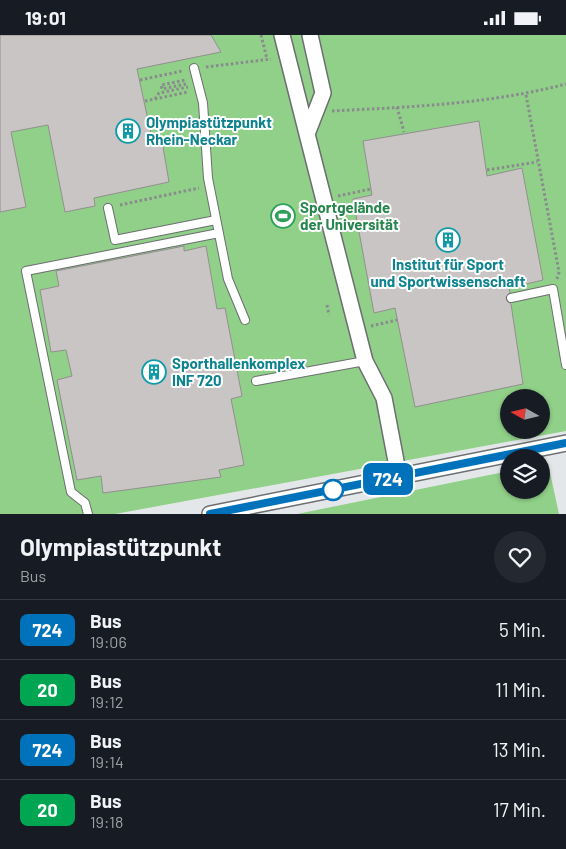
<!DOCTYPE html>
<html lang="de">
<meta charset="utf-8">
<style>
body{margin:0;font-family:Barlow,sans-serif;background:#242831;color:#f1f3f6;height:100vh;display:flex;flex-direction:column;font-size:19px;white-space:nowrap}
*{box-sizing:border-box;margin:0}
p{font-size:16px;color:#9ea1a6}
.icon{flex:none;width:28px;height:28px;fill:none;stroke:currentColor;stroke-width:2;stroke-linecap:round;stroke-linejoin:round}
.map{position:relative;height:479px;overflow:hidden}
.sheet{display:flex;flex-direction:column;background:#171b24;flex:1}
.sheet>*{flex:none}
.badge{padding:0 10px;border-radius:8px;font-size:18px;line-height:32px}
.needle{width:32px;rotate:278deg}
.tools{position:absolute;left:500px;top:354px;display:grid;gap:10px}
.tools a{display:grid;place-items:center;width:50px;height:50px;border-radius:50%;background:#171b24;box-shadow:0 1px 4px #0004;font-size:25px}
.map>.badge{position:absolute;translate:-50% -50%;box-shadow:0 0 0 2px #fff}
.round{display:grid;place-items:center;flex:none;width:52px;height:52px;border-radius:26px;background:#242831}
.summary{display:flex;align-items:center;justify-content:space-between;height:85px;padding:0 20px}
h1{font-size:24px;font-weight:700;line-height:38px}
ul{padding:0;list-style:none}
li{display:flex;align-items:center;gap:15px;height:60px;padding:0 20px;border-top:1px solid #363941}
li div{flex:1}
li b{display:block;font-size:19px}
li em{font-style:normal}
li .badge{min-width:55px;font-weight:700;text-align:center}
.status{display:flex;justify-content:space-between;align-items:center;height:35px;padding:0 25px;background:#171b24;direction:ltr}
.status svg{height:14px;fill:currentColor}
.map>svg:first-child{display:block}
.green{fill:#90d088;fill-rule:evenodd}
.building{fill:#c9c5c4;stroke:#938f8f}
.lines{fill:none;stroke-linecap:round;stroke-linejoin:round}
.service-casing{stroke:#6c6e70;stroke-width:10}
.minor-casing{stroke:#6c6e70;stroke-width:18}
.path{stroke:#898b8d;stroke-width:3;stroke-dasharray:2.5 2.5;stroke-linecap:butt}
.service{stroke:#fff;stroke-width:8}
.minor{stroke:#fff;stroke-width:15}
.line-casing{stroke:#fff;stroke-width:11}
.line{stroke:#0072bc;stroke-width:8}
.stop-dot{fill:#fff;stroke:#0072bc;stroke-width:2.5}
.labels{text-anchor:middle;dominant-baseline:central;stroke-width:4;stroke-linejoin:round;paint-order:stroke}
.culture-label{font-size:15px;font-weight:bold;fill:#0d838f;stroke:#fff;text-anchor:start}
.leisure-label{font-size:15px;font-weight:bold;fill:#27864d;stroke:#fff;text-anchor:start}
</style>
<div class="status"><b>19:01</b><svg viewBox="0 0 49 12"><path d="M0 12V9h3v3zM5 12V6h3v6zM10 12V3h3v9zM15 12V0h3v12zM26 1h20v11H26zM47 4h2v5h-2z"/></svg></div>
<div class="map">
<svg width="566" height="479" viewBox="0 0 566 479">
<rect width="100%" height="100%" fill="#e4e7e9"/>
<path class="green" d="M0,0H566V396L115,479H0ZM509,362H541V395H509Z
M548,428L559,479H297L509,436V455H541V430Z"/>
<path class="building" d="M0,0H211L221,17L137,34L153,108L162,106L169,147L94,163L95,171L65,177L48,90L11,97L26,172L0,177Z
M479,86L487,141L522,133L543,245L509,253L510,258L506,262L507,266L511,269L523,349L415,372L395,273L374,278L353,164L372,160L363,106Z
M184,211V216L206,211L217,274L225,273L242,361L231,364L244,430L219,435L221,442L103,458L101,441L77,445L57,345L72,341L66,315L51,317L40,255L59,251L56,236Z"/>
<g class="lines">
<g class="service-casing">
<path id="service" d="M194,33L203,68L208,143L228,244L245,285
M108,173L115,205L216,185
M511,263L553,254L566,330
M256,346L365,326
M88,479L85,468L71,457L26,236L219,198"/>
</g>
<g class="minor-casing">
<path id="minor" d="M282,0L307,99L323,58L310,0
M307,99L365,326L384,363L399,442
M210,479L566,408"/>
</g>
<path class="path" d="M261,0L267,24
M206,32L271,24
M140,45L182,36
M186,49L162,54L161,50L186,45
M526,60L559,237L557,244
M155,64L159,58L188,52
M145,66L188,57
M397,72L404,97
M332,76C410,72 490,69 566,49
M487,135L537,127
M338,161L371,154
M120,170L199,153
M327,270L329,280
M371,291L397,285"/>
<use href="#service" class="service"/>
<use href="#minor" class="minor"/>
</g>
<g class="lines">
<g class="line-casing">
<path id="line" d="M210,479L566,408"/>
</g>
<use href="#line" class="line"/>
</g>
<defs>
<g id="building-ring" transform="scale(1.25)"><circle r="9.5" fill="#fff" stroke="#0f9aa8" stroke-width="1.5"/><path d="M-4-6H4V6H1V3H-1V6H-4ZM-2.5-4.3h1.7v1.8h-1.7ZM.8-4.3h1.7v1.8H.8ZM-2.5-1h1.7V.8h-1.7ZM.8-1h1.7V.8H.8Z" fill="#0f9aa8"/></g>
<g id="stadium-ring" transform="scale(1.25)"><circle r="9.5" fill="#fff" stroke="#2e9e5b" stroke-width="1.5"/><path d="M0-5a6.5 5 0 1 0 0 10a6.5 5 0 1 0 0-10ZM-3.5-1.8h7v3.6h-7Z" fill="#2e9e5b"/></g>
</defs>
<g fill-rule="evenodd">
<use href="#building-ring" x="128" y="96"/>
<use href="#stadium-ring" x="283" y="181"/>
<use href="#building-ring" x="448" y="205"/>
<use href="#building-ring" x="154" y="337"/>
</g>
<circle class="stop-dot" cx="333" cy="455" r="10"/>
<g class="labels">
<g class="culture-label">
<text x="146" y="87">Olympiastützpunkt<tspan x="146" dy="17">Rhein-Neckar</tspan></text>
<text x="448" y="229" text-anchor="middle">Institut für Sport<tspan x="448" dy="17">und Sportwissenschaft</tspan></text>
<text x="172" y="328">Sporthallenkomplex<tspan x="172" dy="17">INF 720</tspan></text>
</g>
<g class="leisure-label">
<text x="300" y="172">Sportgelände<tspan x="300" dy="17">der Universität</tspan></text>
</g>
</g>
</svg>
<div class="tools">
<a><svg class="needle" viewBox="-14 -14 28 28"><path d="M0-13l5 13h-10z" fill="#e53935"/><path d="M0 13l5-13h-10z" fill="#9ea1a6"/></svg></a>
<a><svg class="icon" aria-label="layers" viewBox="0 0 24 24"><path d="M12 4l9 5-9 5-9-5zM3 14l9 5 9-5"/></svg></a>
</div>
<b class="badge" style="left:388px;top:444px;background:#0072bc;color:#fff">724</b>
</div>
<section class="sheet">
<div class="summary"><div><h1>Olympiastützpunkt</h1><p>Bus</p></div><a class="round"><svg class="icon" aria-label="heart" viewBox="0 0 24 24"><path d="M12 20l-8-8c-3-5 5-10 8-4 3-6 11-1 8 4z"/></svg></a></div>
<ul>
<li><span class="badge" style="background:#0072bc;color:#fff">724</span><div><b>Bus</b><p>19:06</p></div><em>5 Min.</em></li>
<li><span class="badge" style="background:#00a651;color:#fff">20</span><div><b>Bus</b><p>19:12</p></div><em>11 Min.</em></li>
<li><span class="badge" style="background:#0072bc;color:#fff">724</span><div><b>Bus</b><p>19:14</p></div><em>13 Min.</em></li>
<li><span class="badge" style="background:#00a651;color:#fff">20</span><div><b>Bus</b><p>19:18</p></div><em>17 Min.</em></li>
</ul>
</section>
